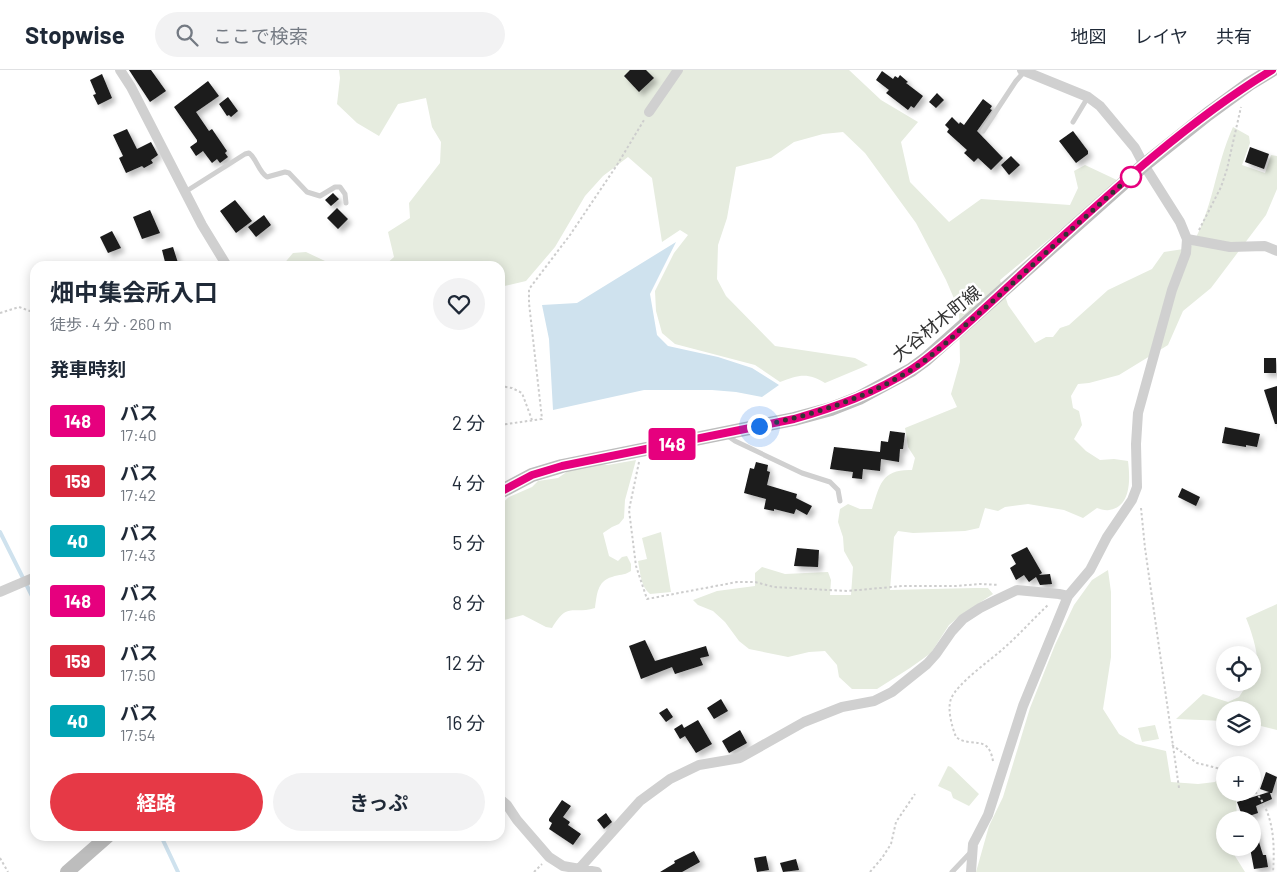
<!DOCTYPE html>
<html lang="ja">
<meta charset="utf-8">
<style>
body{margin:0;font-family:Barlow,"Noto Sans JP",sans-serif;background:#f2f2f3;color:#1f2937;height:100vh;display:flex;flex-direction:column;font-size:19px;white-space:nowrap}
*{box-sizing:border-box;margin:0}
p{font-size:16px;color:#747a83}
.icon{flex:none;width:28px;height:28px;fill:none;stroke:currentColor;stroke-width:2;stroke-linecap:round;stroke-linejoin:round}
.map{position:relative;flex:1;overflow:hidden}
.sheet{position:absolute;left:30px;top:191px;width:475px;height:580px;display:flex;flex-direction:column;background:#fff;border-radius:15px;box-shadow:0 2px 12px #0003}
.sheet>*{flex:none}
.badge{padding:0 10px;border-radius:4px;font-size:18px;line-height:32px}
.tools{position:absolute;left:1216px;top:576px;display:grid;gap:10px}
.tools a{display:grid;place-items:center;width:45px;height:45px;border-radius:50%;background:#fff;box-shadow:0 2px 12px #0003;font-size:25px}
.you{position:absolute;width:25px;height:25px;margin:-12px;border:4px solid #fff;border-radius:50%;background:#1a73e8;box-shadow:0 0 0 8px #1a73e833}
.map>.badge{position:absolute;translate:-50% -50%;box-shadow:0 0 0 2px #fff}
h2{padding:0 20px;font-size:19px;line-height:45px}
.round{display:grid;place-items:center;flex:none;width:52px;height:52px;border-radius:26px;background:#f2f2f3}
.head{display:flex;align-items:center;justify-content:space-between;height:85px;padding:0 20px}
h1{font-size:24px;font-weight:700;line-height:38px}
.action{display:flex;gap:10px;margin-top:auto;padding:10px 20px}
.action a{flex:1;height:58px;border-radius:30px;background:#e63946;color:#fff;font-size:20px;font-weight:700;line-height:58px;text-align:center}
.action a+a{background:#f2f2f3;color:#1f2937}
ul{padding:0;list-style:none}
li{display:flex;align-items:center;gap:15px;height:60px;padding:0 20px}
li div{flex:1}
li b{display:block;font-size:19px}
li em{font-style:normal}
li .badge{min-width:55px;font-weight:700;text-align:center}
header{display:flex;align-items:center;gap:30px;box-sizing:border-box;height:70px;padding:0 25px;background:#fff;border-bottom:1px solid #e0e1e3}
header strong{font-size:24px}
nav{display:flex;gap:28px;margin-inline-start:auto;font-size:18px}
.search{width:350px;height:45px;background:#f2f2f3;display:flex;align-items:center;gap:12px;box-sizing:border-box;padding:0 18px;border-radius:28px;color:#747a83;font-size:19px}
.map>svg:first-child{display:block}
.green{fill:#e6ecdf}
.water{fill:#cfe2ee}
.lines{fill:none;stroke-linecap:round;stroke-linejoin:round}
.stream{stroke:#cfe2ee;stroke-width:4}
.building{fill:#1a1a1a;filter:url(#shadow)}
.path{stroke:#cdcdcd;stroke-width:2;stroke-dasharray:2.5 2.5;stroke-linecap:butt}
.lane{stroke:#d0d0d0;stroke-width:5}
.street{stroke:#d0d0d0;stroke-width:10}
.secondary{stroke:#bdbdbd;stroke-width:14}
.line-casing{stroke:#fff;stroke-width:11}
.line{stroke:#e6007e;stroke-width:8}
.walk{stroke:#333;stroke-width:5;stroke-dasharray:0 9}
.stop-dot{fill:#fff;stroke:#e6007e;stroke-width:2.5}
.labels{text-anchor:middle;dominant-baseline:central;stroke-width:5;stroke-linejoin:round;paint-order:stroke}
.street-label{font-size:18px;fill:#333;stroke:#fff}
</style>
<header>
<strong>Stopwise</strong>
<div class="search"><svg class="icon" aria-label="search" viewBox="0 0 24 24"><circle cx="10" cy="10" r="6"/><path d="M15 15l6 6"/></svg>ここで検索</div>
<nav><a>地図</a><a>レイヤ</a><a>共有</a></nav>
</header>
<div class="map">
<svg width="1277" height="802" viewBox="0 0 1277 802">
<defs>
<filter id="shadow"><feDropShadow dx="4" dy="4" stdDeviation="2.5" flood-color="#0004"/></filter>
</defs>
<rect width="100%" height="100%" fill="#fff"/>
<path class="green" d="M339,0H849L881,30L918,52L901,72L910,112L949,152L981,129L1070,135L1078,118L1074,101L1085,95L1119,111L1000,210L1008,235L1035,273L1046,267H1053L1060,258L1069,255L1108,220L1152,199L1164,182L1190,178C1213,142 1215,96 1233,57L1249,66L1250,73L1242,95L1265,103L1271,85L1277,86V119L1266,145L1211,218L1183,241L1168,275L1119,305L1089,313L1078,314L1071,326L1073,338L1079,341L1082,355L1074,369L1086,381L1100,390L1114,389L1128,391C1130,407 1132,437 1109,440C1106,441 1100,439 1097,438L1083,448L1064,440L1028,434L1005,437L998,441L985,438L979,458L965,461L913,463L898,461L894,467L890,520L975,518H988L993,524L961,545L949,555L931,583L910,598L877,619H852L839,607L837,595L825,581L809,582L788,587L749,579L739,571L725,552L713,541L698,535L693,530L717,521L755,516V503L762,497L785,504L828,502L831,510L830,525H851L853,497L844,481L843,467L838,452L840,439L848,434L860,439H872C880,414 882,399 912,400L915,388L908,377L905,358L957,337L951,324L960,292L959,240L946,210L916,153L865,83L843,62L823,64L794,72L771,88L736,97L727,148L718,175L717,209L726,226L775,276L855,288L868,295L825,313C808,302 798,305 780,312L755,295L675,274L662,263L656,241L655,221L674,183L688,165L680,160L662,172L652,108L628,87L603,106L585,126L555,177L526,211L500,217V196H384L394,187L388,162L410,148L409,133L440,93L441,72L432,57L426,28L398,34L379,66L357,53L337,34L340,8Z
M306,182L325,191L328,196H282L293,183Z
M636,390L625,430L624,448L619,454L612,457L603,463L609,486L618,491L622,487L627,486L631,494V501C623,506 620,504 612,507C597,511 597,525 595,538C572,545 568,531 552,558L546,557L523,545L500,551V435L509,427L532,417L538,411L558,408L568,401L597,394L608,395Z
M661,462L671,522L650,524C641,517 640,502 638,491L647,489L642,468Z
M1108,500L1111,522V587L1103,639L1119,664L1136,674L1166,681L1171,712L1198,714L1215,712L1221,706L1225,708V722L1240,723L1236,728L1237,750H1225V778H1234L1235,786L1245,802H976L989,756L1003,727L1030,638L1055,575L1074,535L1092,510Z
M1277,534V660L1253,654L1252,640H1225V651L1176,649L1203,624L1228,632L1239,627L1248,613L1252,612C1252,604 1255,603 1257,597C1259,584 1251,560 1246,548Z
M1155,655L1159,669L1142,672L1138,658Z
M948,696L951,697L979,724L969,736L953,728L951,722L938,716Z"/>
<path class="water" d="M676,172L650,224L657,265L668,276L718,287L752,298L779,315L762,327L736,322L712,320H644L553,340L549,269L542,235L577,233Z"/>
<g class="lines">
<path class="stream" d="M0,462L35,532
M161,766L178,802"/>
</g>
<path class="building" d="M129,0H151L166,21L150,32Z
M630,0H646L654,8L639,22L624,6Z
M882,1L893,9L895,6L898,8L900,5L908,12L906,13L923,26L914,38L911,36L908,40L886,23L889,20L876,10Z
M102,4L112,28L98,35L93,25L96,24L90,10Z
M208,11L219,26L196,42L209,61L212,59L227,81L225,83L228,87L220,93L217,89L212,93L203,81L196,86L190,77L197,72V70L174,37Z
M937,23L944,30L936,38L929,32Z
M228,27L238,41L231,47L229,45L227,46L219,34Z
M983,29L992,36L990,39L992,40L977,61L1003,88L991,100L978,88L974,92L964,83L967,80L947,62L949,59L945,55L952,47L959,54L960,52L964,55Z
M127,59L137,79L151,72L158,85L151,90L153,93L144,98L142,96L126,103L119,88L123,86L113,65Z
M1073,61L1088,81V84L1076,93L1059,71Z
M1250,77L1269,84L1264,99L1245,92Z
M1011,86L1020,95L1009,105L1001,95Z
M333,123L339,129L331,136L325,130Z
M235,130L252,151L236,163L220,141Z
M337,138L348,149L338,159L327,148Z
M150,140L160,163L142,169L133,147Z
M264,145L271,155L256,167L248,157Z
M112,161L121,178L108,183L100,167Z
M173,177L178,193L166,196L162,180Z
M1264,288H1276V303H1264Z
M1277,316V354H1275L1264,320Z
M1225,357L1260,364L1257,377L1246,375V377L1222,373Z
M890,361L905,363L903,379H900L899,392L881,389L880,401L863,399L862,409L852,408L853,402L830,399L834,377L880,382L881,371L888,372Z
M756,392L768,395L767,401L770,402L767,415L797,424L796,428L812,436L807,445L796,439L794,444L774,439V441L764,439L766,429L744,423L750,398L754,399Z
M1182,418L1200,427L1196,436L1178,427Z
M1027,477L1042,503L1039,505L1050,504L1052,514L1040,515L1036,507L1029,512L1024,505L1016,510L1010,498L1016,494L1011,485Z
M797,478L819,480L818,497L794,496Z
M645,570L655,591L706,576L709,586L700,588L703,595L675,604L672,597L641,609L629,576Z
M721,629L728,641L714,649L707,638Z
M667,638L673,647L666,652L659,643Z
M698,650L712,674L696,683L685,666L680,669L674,659L682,654L684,658Z
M740,660L747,673L729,683L722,671Z
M1266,702L1277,707L1272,723H1270L1272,729L1256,736L1258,743L1243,748L1237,732L1269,722L1260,719Z
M562,730L571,736L563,747L570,752L568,755L581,764L573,775L549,759L552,753L549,751V749Z
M606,743L612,752L604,759L597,750Z
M1252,759H1255L1263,785H1266L1268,797L1254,799L1250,778H1252Z
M694,781L700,792L682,802H660L675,793L674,791Z
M766,786L769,800L757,802L754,788Z
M796,789L799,800L783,802L780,793Z"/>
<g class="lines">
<path class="path" d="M1199,160L1221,117L1227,99L1241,37
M0,243L19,237L35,243
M500,316L512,318L522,323L532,350
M500,355L542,349L529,233V219L570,165L617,95L644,50
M639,392L629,440L636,496L647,529L737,512H755L774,517L847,521L903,516H956L980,514L999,515
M1141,438L1145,478L1179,718
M1172,675L1197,693L1225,700
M993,691C988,663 972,679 956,667C952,657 947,639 951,629C957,613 991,590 1004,578C1020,564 1034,548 1049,534
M1252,718C1274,741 1275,772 1273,802
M0,788L8,802
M534,802L542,794
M870,802L882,788L891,774L896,752L915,724"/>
<path class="lane" d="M1073,52L1088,27
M983,61L1016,11L1024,2
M185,122L245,84L249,83C257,89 258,101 267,107L285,102L289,103L307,122L320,126L335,117H340L345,124L346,133
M728,366L735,371L802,403L830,412L838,420L840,431
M952,802L971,782"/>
<path class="street" d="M120,0L131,17L202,155L227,196
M649,42L678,0
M1187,169L1230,177L1265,176L1277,181
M0,522L35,507
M500,729L507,735L517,750L549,787L563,796L597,802
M578,800L640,731L670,709L699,695L740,688L804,652L842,637L874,631L892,622L927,594L936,584L952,561L963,549L980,538L996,530L1017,520L1059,524L1068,526
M971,802L973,774L988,745L1023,636L1068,526L1090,500L1107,467L1132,430L1137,417L1136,374L1138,343L1172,220L1186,183L1187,169L1180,152L1144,95L1135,78L1100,36L1088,27L1022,0"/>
<path class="secondary" d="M500,422L532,405L562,396L794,349L831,339L859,328L911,300L926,289L1144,95L1208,44L1249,14L1272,0
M67,802L108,766"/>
</g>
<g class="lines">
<g class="line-casing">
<path id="line" d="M500,422L532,405L562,396L794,349C836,337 875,323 912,299C928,289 942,276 956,264C984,239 1012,213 1040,187C1111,122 1189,50 1272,0"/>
</g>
<use href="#line" class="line"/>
<path class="walk" d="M759,356C813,345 864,329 911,300C933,286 951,268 970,251C1011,216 1050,178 1091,142C1104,130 1117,118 1131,107"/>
</g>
<circle class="stop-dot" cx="1131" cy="107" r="10"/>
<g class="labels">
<g class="street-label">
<text transform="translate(936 253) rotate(-39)">大谷材木町線</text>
</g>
</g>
</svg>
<div class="tools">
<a><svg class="icon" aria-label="locate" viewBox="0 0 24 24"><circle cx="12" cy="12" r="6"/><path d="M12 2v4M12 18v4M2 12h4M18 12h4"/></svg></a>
<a><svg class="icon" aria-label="layers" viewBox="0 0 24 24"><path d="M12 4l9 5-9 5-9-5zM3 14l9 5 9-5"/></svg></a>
<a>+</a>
<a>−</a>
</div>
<div class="you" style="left:759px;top:356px"></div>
<b class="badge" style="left:672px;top:374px;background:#e6007e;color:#fff">148</b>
<section class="sheet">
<div class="head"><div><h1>畑中集会所入口</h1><p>徒歩 · 4 分 · 260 m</p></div><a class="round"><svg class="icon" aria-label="heart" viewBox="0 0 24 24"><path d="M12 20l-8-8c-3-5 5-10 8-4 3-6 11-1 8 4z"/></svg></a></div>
<h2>発車時刻</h2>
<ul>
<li><span class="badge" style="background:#e6007e;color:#fff">148</span><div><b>バス</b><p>17:40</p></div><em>2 分</em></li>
<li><span class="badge" style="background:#d7263d;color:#fff">159</span><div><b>バス</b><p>17:42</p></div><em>4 分</em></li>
<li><span class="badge" style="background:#00a3b4;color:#fff">40</span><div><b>バス</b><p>17:43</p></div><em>5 分</em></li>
<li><span class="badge" style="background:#e6007e;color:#fff">148</span><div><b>バス</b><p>17:46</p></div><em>8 分</em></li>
<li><span class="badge" style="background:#d7263d;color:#fff">159</span><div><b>バス</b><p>17:50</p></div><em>12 分</em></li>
<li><span class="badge" style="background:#00a3b4;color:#fff">40</span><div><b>バス</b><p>17:54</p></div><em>16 分</em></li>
</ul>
<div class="action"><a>経路</a><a>きっぷ</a></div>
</section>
</div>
